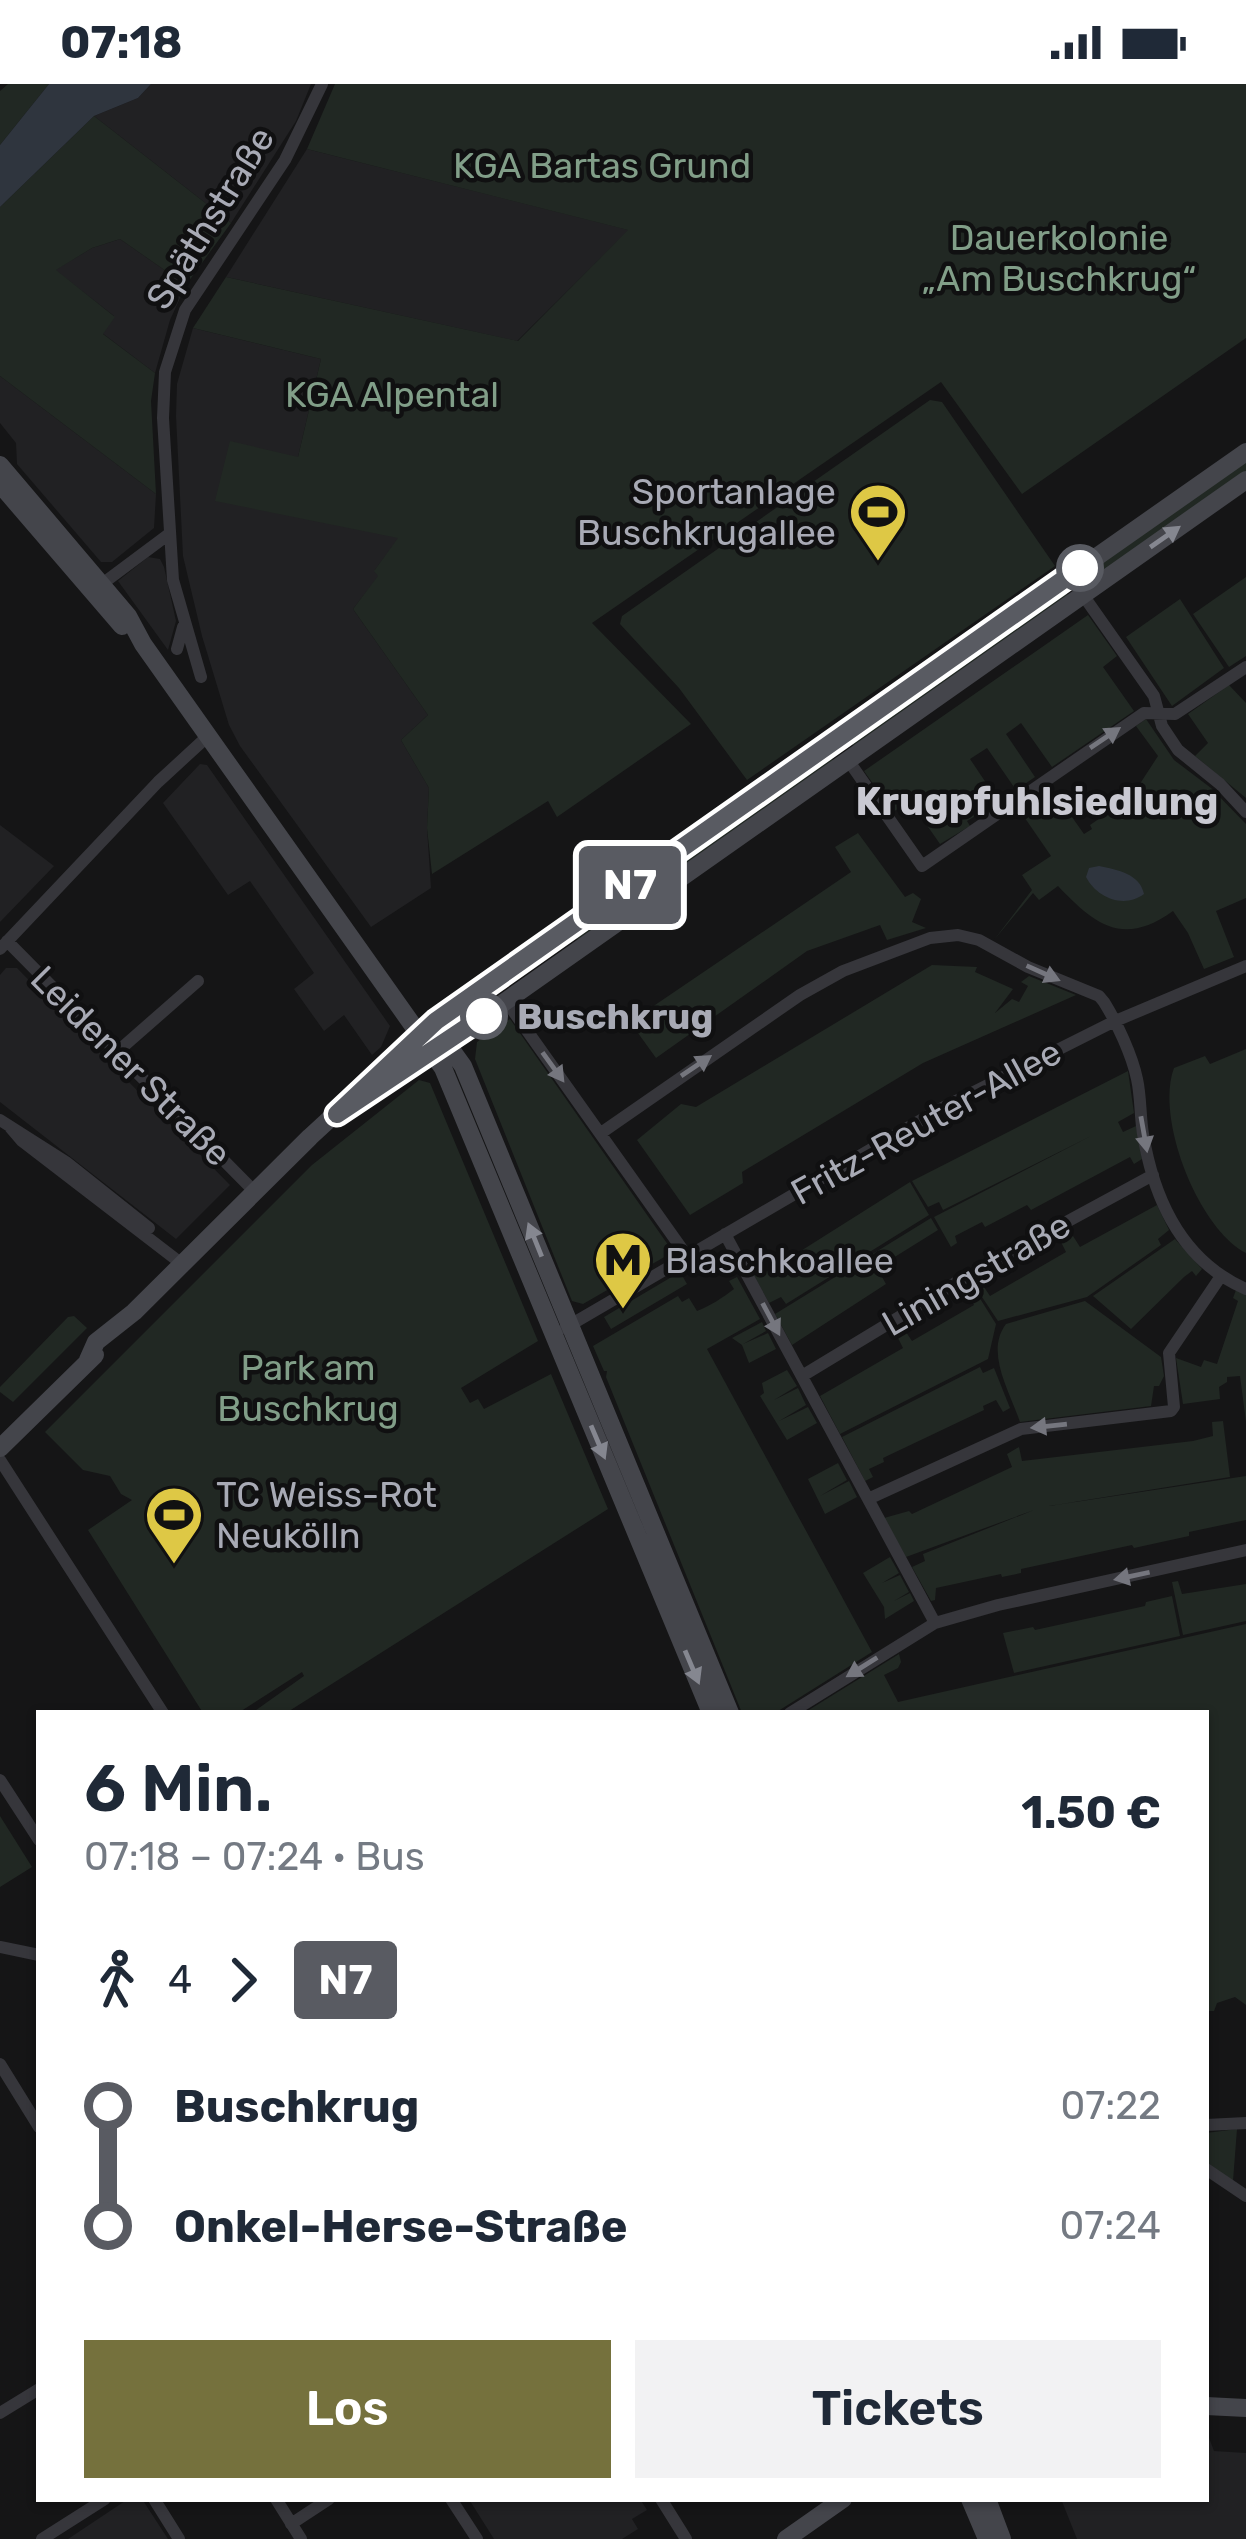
<!DOCTYPE html>
<html lang="de">
<meta charset="utf-8">
<style>
body{margin:0;font-family:Rubik,sans-serif;background:#f2f2f3;color:#1f2937;height:100vh;display:flex;flex-direction:column;font-size:45px;white-space:nowrap}
*{box-sizing:border-box;margin:0}
p{font-size:39px;color:#747a83}
.icon{flex:none;width:66px;height:66px;fill:none;stroke:currentColor;stroke-width:2;stroke-linecap:round;stroke-linejoin:round}
.map{position:relative;flex:1;overflow:hidden}
.drawer{position:absolute;left:36px;top:1626px;width:1173px;height:792px;display:flex;flex-direction:column;background:#fff;border-radius:0px;box-shadow:0 3px 9px #0004}
.drawer>*{flex:none}
.badge{padding:0 24px;border-radius:9px;font-size:42px;line-height:78px}
.map>.badge{position:absolute;translate:-50% -50%;box-shadow:0 0 0 6px #fff}
.legs{display:flex;align-items:center;gap:18px;height:132px;padding:0 48px;font-size:39px}
.legs p{margin-inline-start:auto}
.summary{display:flex;align-items:center;justify-content:space-between;height:204px;padding:0 48px}
h1{font-size:66px;font-weight:600;line-height:90px}
.button{display:flex;gap:24px;margin-top:auto;padding:24px 48px}
.button a{flex:1;height:138px;border-radius:0px;background:#75713d;color:#fff;font-size:48px;font-weight:600;line-height:138px;text-align:center}
.button a+a{background:#f2f2f3;color:#1f2937}
ul{padding:0 48px;list-style:none}
li{display:flex;align-items:center;gap:42px;height:120px;font-size:45px}
li i{display:grid;place-items:center;width:18px;height:100%;margin:0 15px;background:currentColor}
li i::after{content:'';width:30px;height:30px;margin:-15px;border:9px solid;border-radius:50%;background:#fff}
li p{margin-inline-start:auto}
li:first-child i{background:linear-gradient(#0000 50%,currentColor 0)}
li:last-child i{background:linear-gradient(currentColor 50%,#0000 0)}
.status{display:flex;justify-content:space-between;align-items:center;height:84px;padding:0 60px;background:#fff;direction:ltr}
.status svg{height:33px;fill:currentColor}
.map>svg:first-child{display:block}
.built{fill:#212123}
.green{fill:#212823}
.water{fill:#2f353e}
.lines{fill:none;stroke-linecap:round;stroke-linejoin:round}
.street{stroke:#36363b;stroke-width:12}
.secondary{stroke:#44454b;stroke-width:18}
.oneway{fill:#858790}
.oneway2{fill:#75767e}
.line-1-casing{stroke:#fff;stroke-width:27}
.line-1{stroke:#595b62;stroke-width:18}
.stop-1-dot{fill:#fff;stroke:#595b62;stroke-width:6}
.labels{text-anchor:middle;dominant-baseline:central;stroke-width:9;stroke-linejoin:round;paint-order:stroke}
.park-label{font-size:36px;fill:#819e88;stroke:#101011}
.street-label{font-size:36px;fill:#a8aab5;stroke:#101011}
.poi-label{font-size:36px;fill:#a8aab5;stroke:#101011;text-anchor:start}
.stop-label{font-size:36px;font-weight:bold;fill:#a8aab5;stroke:#101011;text-anchor:start}
.neighbourhood-label{font-size:39px;font-weight:bold;fill:#c9c9d2;stroke:#101011}
</style>
<div class="status"><b>07:18</b><svg viewBox="0 0 49 12"><path d="M0 12V9h3v3zM5 12V6h3v6zM10 12V3h3v9zM15 12V0h3v12zM26 1h20v11H26zM47 4h2v5h-2z"/></svg></div>
<div class="map">
<svg width="1246" height="2455" viewBox="0 0 1246 2455">
<rect width="100%" height="100%" fill="#151516"/>
<path class="built" d="M151,0H311L296,37L231,139L94,32L138,14Z
M307,65L629,146L517,257L226,193Z
M120,155L186,201L170,236L155,289L102,249L114,232L55,186L92,164Z
M193,244L321,275L298,373L399,454L375,486L379,492L353,525L428,631L401,656L429,704L427,744L431,804L371,843L240,662L229,641L202,552L183,472L176,332L177,300Z
M0,292L156,410L154,444L112,478H101L17,380L16,359L0,339Z
M148,473L160,475L164,483L176,537L168,566L118,497Z
M200,680L207,681L390,942L381,963L372,971L344,931L324,947L294,905L314,889L250,797L228,811L163,719Z
M0,741L54,782L0,838Z
M6,884H17L230,1101L176,1155L0,1018V891Z
M1206,2346L1214,2367L1246,2369V2455H1077L1061,2415H1206Z
M128,2415H142L168,2455H68Z
M473,2415H640L647,2426L632,2435L638,2445L622,2455H494L470,2417Z"/>
<path class="green" d="M8,0H49L0,61V7Z
M335,0H1246V254L1022,410L941,298L592,539L691,640L557,733L548,717L432,790L427,744L429,704L401,656L428,631L353,525L378,492L374,487L398,454L215,417L230,357L298,373L321,275L193,244L226,193L518,257L628,146L307,65Z
M94,32L231,139L186,201L120,155L92,164L56,186L115,233L103,250L155,289L151,317L156,410L0,292V123Z
M930,316L942,318L1055,482L747,696L679,604L620,540L622,532Z
M1246,376V391L1090,499L1084,489Z
M1246,493V572L1229,583L1193,530Z
M1063,504L1070,514L855,664L847,653Z
M1180,515L1224,584L1172,622L1126,553Z
M1088,531L1117,572L1103,583L1134,627L1052,683L1021,639L1006,650L1035,693L1016,706L987,664L970,675L1001,721L981,735L977,731L967,737L970,742L940,760L910,717L893,728L864,687Z
M1229,601L1246,619V714L1195,672L1208,659L1188,630Z
M1146,635L1174,676L1211,704L1246,740V814L1216,827L1234,873L1204,885L1188,849L1173,827C1123,863 1095,841 1058,802L1039,816L1033,809L994,856L1032,806L1022,791L1051,772L1018,724L1050,702L1084,750L1092,745L1090,741L1132,712L1158,672L1136,642Z
M827,668L834,678L578,856L572,847Z
M858,749L905,813L913,809L921,815L912,838L926,844L887,856L880,841L807,867L656,974L630,938L851,788L835,763Z
M932,881L977,883L975,888L1013,905L995,929L1012,915L1019,918L1028,902L1021,898L1029,892L1076,911L923,979L742,1088L743,1099L690,1131L637,1056L681,1020L696,1023Z
M510,935L673,1168L583,1220L572,1217L475,975L477,958Z
M1246,965V1169C1198,1144 1155,1034 1174,984L1205,972L1210,980Z
M1128,987L1134,1029L1118,1038L1123,1048L1136,1042L1142,1075L1134,1080L1130,1073L1031,1126L1027,1121L985,1143L982,1138L955,1152L957,1159L951,1163L934,1133L1091,1052L943,1126L939,1118L928,1123L912,1097Z
M419,996L430,999L538,1257L461,1304L470,1319L478,1315L484,1325L551,1290L608,1425L286,1629H252L304,1592L302,1588L238,1629H203L88,1446L132,1416L121,1410L110,1392L83,1386L45,1348L312,1081Z
M910,1098L929,1131L786,1220L781,1213L769,1219L746,1177L752,1173L761,1188L769,1187Z
M1157,1121L1169,1146L1158,1155L1161,1161L1087,1213L998,1237L978,1207L984,1203L990,1212L1066,1168L1061,1158L1073,1152L1080,1163Z
M931,1134L938,1146L877,1184L886,1200L792,1261L775,1230Z
M1175,1155L1202,1185L1196,1192L1192,1187L1184,1193L1131,1245L1093,1212Z
M680,1188L687,1200L611,1245L604,1233Z
M737,1193L760,1235L707,1265L872,1568L775,1629H742L606,1293L607,1287H604L593,1262L678,1212L682,1218L689,1214L697,1227C712,1221 722,1214 734,1205L729,1197Z
M974,1205L996,1240L988,1275L840,1350L820,1312L903,1264L897,1252L904,1245L912,1257L974,1221L968,1209Z
M1236,1206L1246,1211V1338L1240,1292L1227,1293V1298L1219,1303L1220,1315L1183,1320L1176,1274L1201,1283L1204,1276L1217,1280L1238,1217L1233,1214Z
M1085,1217L1161,1273L1164,1292L1159,1302H1154L1151,1322L1020,1338C1009,1306 985,1268 1006,1240Z
M74,1232L87,1244L13,1318L0,1308V1303L68,1233Z
M762,1238L766,1247L743,1260L768,1249L776,1265L749,1279L742,1261L732,1254Z
M980,1283L983,1289L994,1284L1010,1324L1003,1328L996,1316L983,1322L984,1326L883,1374L884,1378L869,1385L873,1393L865,1397L842,1353Z
M787,1286L797,1302L774,1316L798,1304L806,1321L779,1337L808,1323L817,1339L787,1356L760,1312L764,1309L762,1299Z
M1223,1337L1230,1393L1049,1422L1246,1392V1436L1189,1448V1452L1134,1464L1132,1461L1021,1485V1489L1002,1493L1001,1490L936,1504L935,1516L931,1517L912,1483L925,1477L923,1470L1034,1426L906,1473L884,1434L909,1427L912,1430L1012,1383L1007,1370L1019,1363L1022,1377L1193,1357L1213,1352L1212,1338Z
M838,1379L847,1396L820,1412L849,1397L857,1413L825,1430L808,1395Z
M890,1473L899,1489L882,1499L900,1491L909,1508L894,1517L910,1509L914,1517L885,1535L884,1523L863,1489Z
M1178,1497L1182,1510L1246,1500V1537L1183,1551L1172,1498Z
M1172,1512L1180,1552L1014,1589L1003,1549L1033,1543L1035,1546L1145,1522L1146,1518Z
M1246,1540V1921L1235,1913L1217,1919L1214,1927H1206V1629H804L899,1570L901,1578L898,1584L884,1591L898,1618Z
M0,1732L32,1783L0,1803Z
M1237,2045L1233,2097L1206,2079V2049Z"/>
<path class="water" d="M49,0H151L138,14L94,32L0,123V61Z
M1099,782C1118,786 1140,790 1144,810C1124,825 1097,814 1086,793L1089,784Z"/>
<g class="lines">
<path class="street" d="M98,503L169,450
M1083,511L1154,612L1162,642L1178,666L1220,700L1246,728
M177,565L183,543
M201,593L173,496L163,334L165,288L185,226L285,76L322,0
M848,676L922,782L1144,629L1175,630L1246,583
M7,857L255,1108
M0,865L158,698L208,652
M506,917L687,1172
M117,968L198,897
M0,1036L66,1078L149,1144
M10,1043L22,1057L182,1180
M601,1049L800,911L843,887L930,854L958,851L979,856L1028,883L1099,912L1104,918C1117,939 1132,971 1137,995C1141,1013 1140,1032 1143,1050C1154,1116 1182,1177 1246,1205
M725,1150L935,1539
M565,1244L940,1025L1113,938L1246,882
M802,1292L967,1192L1153,1091
M0,1376L163,1629
M868,1415L1021,1345L1171,1327L1174,1323L1169,1269L1221,1192
M790,1629L935,1539L998,1521L1246,1466
M0,1696L39,1756
M0,1863L39,1871
M0,1980L39,2043
M1206,2041L1246,2039
M1206,2085L1246,2112
M0,2329L39,2305
M154,2415L179,2455
M276,2415L301,2455
M451,2415L477,2455
M661,2415L686,2455
M291,2440L329,2415
M42,2455L105,2415"/>
<path class="secondary" d="M0,381L128,532L143,560L443,984L711,1629
M0,400L122,542
M435,956L450,964L463,982L730,1629
M371,1008L462,948L1246,396
M88,1276L96,1258L134,1228L310,1053L436,937L1246,368
M0,1364L95,1271
M1206,2322L1246,2324
M970,2415L987,2455
M987,2415L1002,2455
M786,2455L843,2415"/>
</g>
<defs><path id="oneway-solid" d="M-6-.8H1V-3.2L6.5 0L1 3.2V.8H-6Z" transform="scale(3)"/></defs>
<g class="oneway">
<use href="#oneway-solid" transform="translate(1165 453) rotate(-35)"/>
<use href="#oneway-solid" transform="translate(535 1156) rotate(-112)"/>
<use href="#oneway-solid" transform="translate(598 1358) rotate(67)"/>
<use href="#oneway-solid" transform="translate(692 1583) rotate(67)"/>
</g>
<g class="oneway2">
<use href="#oneway-solid" transform="translate(1105 654) rotate(-34)"/>
<use href="#oneway-solid" transform="translate(1043 889) rotate(24)"/>
<use href="#oneway-solid" transform="translate(696 982) rotate(-34)"/>
<use href="#oneway-solid" transform="translate(553 983) rotate(54)"/>
<use href="#oneway-solid" transform="translate(1144 1050) rotate(80)"/>
<use href="#oneway-solid" transform="translate(771 1235) rotate(62)"/>
<use href="#oneway-solid" transform="translate(1049 1342) rotate(174)"/>
<use href="#oneway-solid" transform="translate(1132 1492) rotate(168)"/>
<use href="#oneway-solid" transform="translate(862 1583) rotate(148)"/>
</g>
<g class="lines">
<g class="line-1-casing">
<path id="line-1" d="M484,932L337,1030L436,937L1080,484"/>
</g>
<use href="#line-1" class="line-1"/>
</g>
<defs>
<g id="stadium-pin" transform="scale(3)"><path d="M0 17L-7.5 6A9.5 9.5 0 1 1 7.5 6Z" fill="#dec845" stroke="#101011"/><path d="M0-5a6.5 5 0 1 0 0 10a6.5 5 0 1 0 0-10ZM-3.5-1.8h7v3.6h-7Z" fill="#111"/></g>
<g id="metro-pin" transform="scale(3)"><path d="M0 17L-7.5 6A9.5 9.5 0 1 1 7.5 6Z" fill="#dec845" stroke="#101011"/><path d="M-5.5 5V-5H-3L0 0L3-5H5.5V5H3V-.5L0 4L-3-.5V5Z" fill="#111"/></g>
</defs>
<g fill-rule="evenodd">
<use href="#stadium-pin" x="878" y="428"/>
<use href="#metro-pin" x="623" y="1176"/>
<use href="#stadium-pin" x="174" y="1431"/>
</g>
<g class="stop-1-dot">
<circle cx="1080" cy="484" r="21"/>
<circle cx="484" cy="932" r="21"/>
</g>
<g class="labels">
<g class="park-label">
<text x="602" y="81">KGA Bartas Grund</text>
<text x="1059" y="153">Dauerkolonie<tspan x="1059" dy="41">„Am Buschkrug“</tspan></text>
<text x="392" y="310">KGA Alpental</text>
<text x="308" y="1283">Park am<tspan x="308" dy="41">Buschkrug</tspan></text>
</g>
<g class="street-label">
<text transform="translate(210 134) rotate(-58)">Späthstraße</text>
<text transform="translate(131 982) rotate(45)">Leidener Straße</text>
<text transform="translate(926 1038) rotate(-29)">Fritz-Reuter-Allee</text>
<text transform="translate(976 1190) rotate(-30)">Liningstraße</text>
</g>
<g class="poi-label">
<text x="836" y="407" text-anchor="end">Sportanlage<tspan x="836" dy="41">Buschkrugallee</tspan></text>
<text x="665" y="1176">Blaschkoallee</text>
<text x="216" y="1410">TC Weiss-Rot<tspan x="216" dy="41">Neukölln</tspan></text>
</g>
<g class="stop-label">
<text x="517" y="932">Buschkrug</text>
</g>
<g class="neighbourhood-label">
<text x="1037" y="718">Krugpfuhlsiedlung</text>
</g>
</g>
</svg>
<b class="badge" style="left:630px;top:801px;background:#595b62;color:#fff">N7</b>
<section class="drawer">
<div class="summary"><div><h1>6 Min.</h1><p>07:18 – 07:24 · Bus</p></div><b>1.50 €</b></div>
<div class="legs"><svg class="icon" aria-label="walk" viewBox="0 0 24 24"><circle cx="13" cy="4" r="2"/><path d="M13 8l-2 6 4 7M11 14l-3 7M7 12l3-4h3l4 4"/></svg>4<svg class="icon" aria-label="forward" viewBox="0 0 24 24"><path d="M9 5l7 7-7 7"/></svg><b class="badge" style="background:#595b62;color:#fff">N7</b></div>
<ul>
<li><i style="color:#595b62"></i><b>Buschkrug</b><p>07:22</p></li>
<li><i style="color:#595b62"></i><b>Onkel-Herse-Straße</b><p>07:24</p></li>
</ul>
<div class="button"><a>Los</a><a>Tickets</a></div>
</section>
</div>
